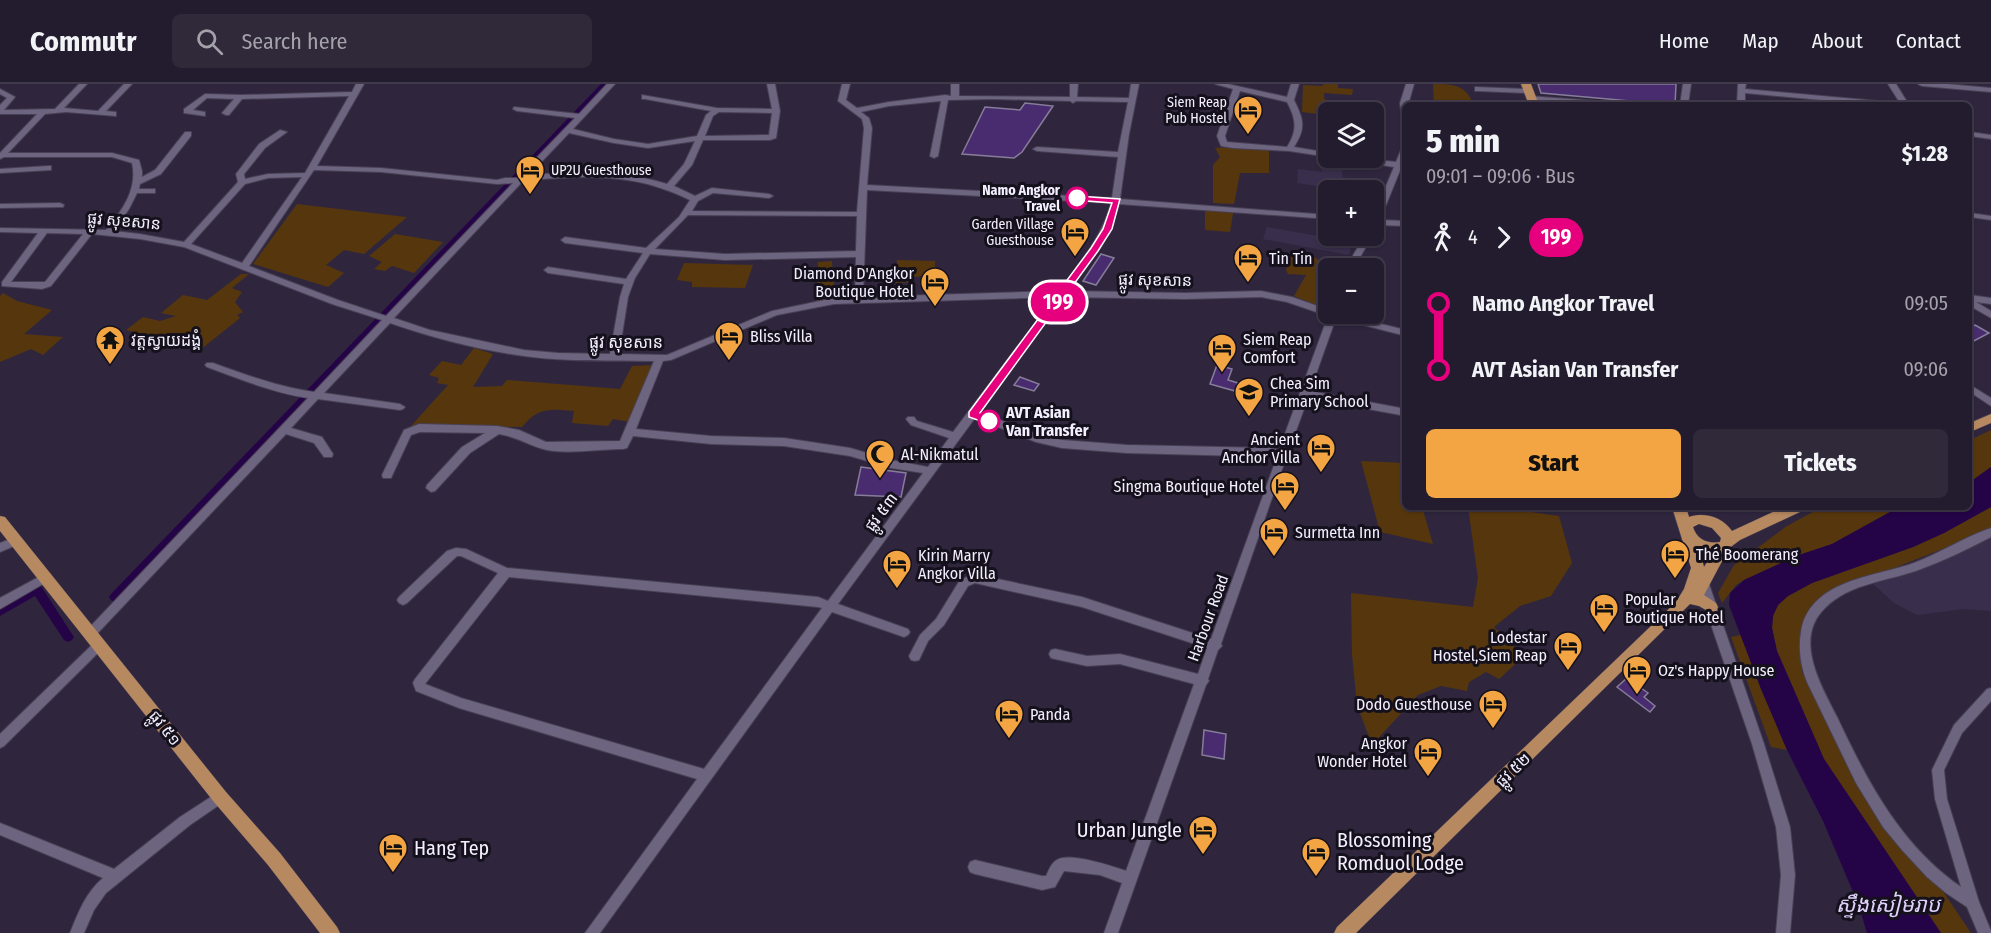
<!DOCTYPE html>
<meta charset="utf-8">
<style>
body{margin:0;font-family:"Fira Sans Condensed","Noto Sans Khmer",sans-serif;background:#2f293a;color:#f1f3f6;height:100vh;display:flex;flex-direction:column;font-size:22px;white-space:nowrap}
*{box-sizing:border-box;margin:0}
p{font-size:20px;color:#a3a1aa}
.icon{flex:none;width:33px;height:33px;fill:none;stroke:currentColor;stroke-width:2;stroke-linecap:round;stroke-linejoin:round}
.map{position:relative;flex:1;overflow:hidden}
.side{position:absolute;left:1402px;top:18px;width:570px;height:408px;display:flex;flex-direction:column;background:#231c2e;border-radius:9px;box-shadow:0 2px 4px #0004,0 0 0 2px #403a4a}
.side>*{flex:none}
.badge{padding:0 12px;border-radius:20px;font-size:21px;line-height:39px}
.buttons{position:absolute;left:1318px;top:18px;display:grid;gap:12px}
.buttons a{display:grid;place-items:center;width:66px;height:66px;border-radius:9px;background:#231c2e;box-shadow:0 2px 4px #0004,0 0 0 2px #403a4a;font-size:30px}
.map>.badge{position:absolute;translate:-50% -50%;box-shadow:0 0 0 3px #fff}
.legs{display:flex;align-items:center;gap:9px;height:66px;padding:0 24px;font-size:20px}
.legs p{margin-inline-start:auto}
.overview{display:flex;align-items:center;justify-content:space-between;height:102px;padding:0 24px}
h1{font-size:33px;font-weight:800;line-height:45px}
.primary-button{display:flex;gap:12px;margin-top:auto;padding:12px 24px}
.primary-button a{flex:1;height:69px;border-radius:9px;background:#f2a542;color:#111;font-size:24px;font-weight:800;line-height:69px;text-align:center}
.primary-button a+a{background:#2f293a;color:#f1f3f6}
ul{padding:0 24px;list-style:none}
li{display:flex;align-items:center;gap:21px;height:66px;font-size:22px}
li i{display:grid;place-items:center;width:9px;height:100%;margin:0 8px;background:currentColor}
li i::after{content:'';width:15px;height:15px;margin:-8px;border:4px solid;border-radius:50%;background:#231c2e}
li p{margin-inline-start:auto}
li:first-child i{background:linear-gradient(#0000 50%,currentColor 0)}
li:last-child i{background:linear-gradient(currentColor 50%,#0000 0)}
header{display:flex;align-items:center;gap:36px;box-sizing:border-box;height:84px;padding:0 30px;background:#231c2e;border-bottom:2px solid #403a4a}
header strong{font-size:28px}
nav{display:flex;gap:33px;margin-inline-start:auto;font-size:21px}
.search{width:420px;height:54px;background:#2f293a;display:flex;align-items:center;gap:15px;box-sizing:border-box;padding:0 21px;border-radius:9px;color:#a3a1aa;font-size:22px}
.map>svg:first-child{display:block}
.built{fill:#392e4c}
.green{fill:#56370d}
.water{fill:#250347}
.lines{fill:none;stroke-linecap:round;stroke-linejoin:round}
.canal{fill:#250347;fill-rule:evenodd}
.building{fill:#482c6f;stroke:#867d99;stroke-width:1.5}
.minor-casing{stroke:#484054;stroke-width:2}
.major-casing{stroke:#484054;stroke-width:1}
.minor{fill:#6d647f;fill-rule:evenodd}
.major{fill:#b68960;fill-rule:evenodd}
.line-1{fill:#e6007e;stroke:#fff;stroke-width:1.5}
.stop-1-dot{fill:#fff;stroke:#e6007e;stroke-width:3}
.labels{text-anchor:middle;dominant-baseline:central;stroke-width:6;stroke-linejoin:round;paint-order:stroke}
.far-poi-label{font-size:14px;fill:#f4efff;stroke:#15111c;text-anchor:end}
.far-stop-label{font-size:14px;font-weight:bold;fill:#f4efff;stroke:#15111c;text-anchor:end}
.street-label{font-size:16px;fill:#f4efff;stroke:#15111c}
.poi-label{font-size:16px;fill:#f4efff;stroke:#15111c;text-anchor:start}
.stop-label{font-size:16px;font-weight:bold;fill:#f4efff;stroke:#15111c;text-anchor:start}
.near-poi-label{font-size:20px;fill:#f4efff;stroke:#15111c;text-anchor:start}
.near-water-label{font-size:21px;font-style:italic;fill:#dfd1fa;stroke:#15111c}
</style>
<header>
<strong>Commutr</strong>
<div class="search"><svg class="icon" aria-label="search" viewBox="0 0 24 24"><circle cx="10" cy="10" r="6"/><path d="M15 15l6 6"/></svg>Search here</div>
<nav><a>Home</a><a>Map</a><a>About</a><a>Contact</a></nav>
</header>
<div class="map">
<svg width="1991" height="849" viewBox="0 0 1991 849">
<rect width="100%" height="100%" fill="#2f263e"/>
<path class="built" d="M1323,79L1343,82L1342,93L1384,102L1378,115H1374V106H1341L1297,99L1298,85L1322,88Z
M1267,143L1352,158L1349,171L1263,155Z
M1991,446V527L1963,525L1917,531L1894,519L1873,500Z"/>
<path class="green" d="M1324,0H1338V4L1353,5L1352,11L1324,9V14L1329,21L1356,26V28L1318,25L1317,30L1302,28L1303,1L1322,2Z
M1433,0C1451,0 1464,0 1472,17L1469,21H1434Z
M1234,63L1269,66V89H1240L1234,120L1213,119V81L1220,73L1215,64Z
M297,120L406,133H407L364,170L344,166L326,181L344,189L328,203L253,180Z
M1205,126L1233,129L1230,148L1205,146Z
M395,150L443,158L414,189L392,182L385,187L374,185L382,178L369,172Z
M1291,168L1307,169L1319,176V203L1329,204V226L1294,212L1306,191L1288,190L1286,186Z
M897,176L935,177V191L914,193L913,198L896,199Z
M832,177L835,215L816,217L818,178Z
M684,179L753,181L745,204L692,203V198L677,196Z
M241,190H249L232,204L242,208L235,218L243,228L237,231L240,234L200,266L126,246L143,233L160,237L176,232L161,229L183,211L207,216Z
M3,209L17,217L52,226L24,250L63,253L43,271L31,265L0,278V212Z
M474,264L493,270L473,303L502,302L507,296L620,305L632,282L656,281L630,338L613,335L608,342L572,339L574,327C549,325 539,323 522,343L411,342L448,301L437,299L439,294L429,291L442,277L461,281Z
M1991,346V383L1970,398V356Z
M1361,377L1405,379L1406,423H1422L1433,460L1380,448Z
M1468,423H1495L1559,432L1572,479L1551,512L1520,522L1494,543L1524,572L1499,595L1486,588L1469,598L1467,607L1441,602L1418,611L1372,661L1357,621L1352,570L1351,509L1473,523L1478,494Z
M1822,423H1899L1832,460L1796,472L1744,496L1736,501L1722,519L1718,509L1734,481L1787,442Z
M1991,423V446L1825,511L1807,530L1800,557L1802,588L1852,683L1934,794L1971,849H1941L1824,675L1777,567L1772,544L1773,532L1778,521L1788,512L1812,499L1913,463L1944,449Z
M1741,551L1761,605L1787,666L1771,663L1731,553Z"/>
<path class="water" d="M1991,383V423L1944,449L1913,463L1812,499L1788,512L1778,521L1773,532L1772,544L1777,567L1824,675L1941,849H1867L1859,822L1823,737L1787,666L1761,605L1729,521L1730,509L1744,496L1796,472L1832,460L1899,423H1970V398Z"/>
<g class="lines">
<path class="canal" d="M601,0H609L119,516L115,518L111,516L109,513L111,510Z
M37,500L41,502L72,550L74,553L72,556L68,558L64,556L35,512L0,532V521Z"/>
</g>
<path class="building" d="M1538,0H1676L1675,21L1541,9Z
M1025,19L1053,22L1022,68L1014,74L962,70L985,23L1020,26Z
M1101,170L1114,174L1096,201L1083,197Z
M1975,241L1989,249L1970,259V244Z
M1217,281L1232,285L1228,296L1238,299L1235,307L1210,300Z
M1020,293L1039,300L1034,307L1014,301Z
M861,383L906,389L901,413L855,411Z
M1627,594L1648,609L1644,613L1655,622L1650,628L1617,603Z
M1204,646L1226,650L1224,675L1202,671Z"/>
<g class="lines">
<g class="minor-casing">
<path id="minor" d="M79,0H87L64,24L98,27L124,0H132L106,27L116,28V32L66,28L45,30L8,69H112L139,76L142,87V93L155,86L185,48H191V52L161,90L140,100L139,105H155V109H137L129,125L114,147L140,150L184,158L238,98L236,90L259,60L280,46L287,48L265,64L244,90L245,95L268,90L305,89L349,12L242,15L229,31H226L222,29L234,15L207,14L193,26L205,28V32L184,29V25L205,10L242,11L352,8L356,0H364L317,82L381,84L497,96L505,94H517L575,34L517,27L513,25L514,23L579,30L607,0H615L573,45L614,55L648,60L697,52L706,31L711,27L645,15H642V11L717,24L772,25L767,0H775L780,27L776,54L770,56H703L692,81L674,102L695,112L712,104L769,110L773,112L769,114L713,109L698,117L692,127L857,128L864,44L862,35L838,17L842,0H850L846,16L857,24L889,18L945,11L951,12V0H959V12L1070,13V0H1078L1077,13L1129,14L1131,0H1139L1129,50L1120,115L1329,131V135L1119,120C1110,154 1089,179 1068,207L1185,209L1261,207L1292,213L1329,226V230H1340L1406,246V252L1336,234L1310,307L1406,325V332L1308,314L1288,369L1289,371L1286,374L1221,560L1222,562L1218,566L1208,595L1209,597L1206,601L1118,849H1104L1122,799L1100,791L1064,787L1055,803L1042,806L975,790L970,788L968,783L970,778L975,776L1042,792H1046C1049,786 1051,779 1057,776C1069,768 1112,782 1126,787L1194,600L1120,580L1087,582L1055,575L1051,574L1049,570L1051,566L1055,565L1087,572L1120,570L1198,590L1207,564L1082,523L975,499L968,502L944,541L928,557L919,576L915,577L911,576L909,572L920,551L936,535L960,496L974,490L1082,513L1211,555L1277,373L1127,369L1062,364L1036,358L975,334L838,520L908,545L910,548L908,551L904,553L832,528L600,849H585L697,695L459,624L416,607L413,599L415,595L498,489L461,472H457L407,519L403,521L399,519L397,516L399,513L447,467L456,464L466,465L507,484L818,513L828,517L923,389L891,384L850,372L784,362L711,360L633,352L627,364L623,365C601,365 563,371 543,365C526,360 517,353 499,350L470,369L435,407L431,408L426,404L427,401L462,363L485,349L420,348L411,351L391,394H383L382,391L404,346L419,340L497,342L519,346L546,358L620,357L654,277C611,276 567,278 524,272C479,266 433,254 390,239L324,309L400,320L405,323L403,325L400,326L318,315L291,344L322,353L333,370L332,373H324L314,359L286,350L94,553L90,555L86,553L84,550L86,547L308,314C273,309 240,295 207,283L205,281L207,279H213C247,291 278,303 314,308L382,236L332,220L184,163L140,155L92,150L51,202L42,205L2,202V198L38,149L0,148V144L106,146C122,127 138,105 132,79L112,73H4L0,75V69L37,30H0V21L7,14L0,10V5L15,13L4,26L55,25ZM993,15L1070,17L1073,19L1076,17L1128,18L1118,68L1037,63L1033,65L1037,67L1118,73L1112,114L867,101L872,44L869,34L861,28L889,22L941,17L930,72L934,74L938,72L948,16ZM719,28L772,29L769,51L705,52L713,32ZM569,49L614,59L648,64L695,57L684,80L667,100C622,86 576,87 529,91ZM314,86L381,88L497,100L513,99L386,232L338,216L249,182ZM302,93L242,179L191,160L245,100L268,94ZM578,93C622,93 650,97 690,116L679,133L646,164L565,153L561,156L565,159L643,169L626,195L548,183L544,186L548,189L624,200L620,213L610,270L558,269L524,266L430,246L394,234L524,96ZM867,106L1111,119C1102,153 1080,179 1059,207L863,213ZM688,131L857,132L856,167L725,170L655,165ZM47,149L83,150L45,198H11ZM650,170L725,176L856,173L855,214H834L772,227L667,271L619,270L628,213L635,194ZM1055,213L953,348L917,337L914,333H908L906,335L911,341L949,354L928,383L891,376L850,364L784,354L711,352L636,345L663,277L671,276L777,231L834,220ZM1064,213L1185,215L1261,213L1287,218L1328,232L1279,366L1270,364L1127,361L1062,356L1042,352L979,328ZM509,493L818,523L822,524L704,685L461,614L425,600Z
M1215,0H1228L1287,13L1291,0H1299L1294,16C1304,36 1306,44 1294,63L1329,69V73L1289,67L1233,64L1221,62L1217,52L1233,5ZM1240,7L1287,18C1296,35 1298,46 1287,63L1227,58L1225,52Z
M1406,0H1414L1408,21H1406V36L1402,34L1400,19Z
M1683,0H1691L1688,21H1680Z
M1738,0H1746L1745,5L1900,19L1888,0H1896L1909,21H1876L1745,9V21H1737Z
M1918,0H1947L1991,4V8L1922,2Z
M1475,3L1529,5L1533,7L1529,9L1478,7H1475Z
M1528,12L1625,19L1629,21H1596L1531,16H1528Z
M1970,48L1991,51V55L1970,52Z
M1403,61H1406V74L1403,79L1406,80V84H1401L1380,136L1406,137V142L1378,141L1374,143V131L1394,83L1348,76L1344,74H1361L1396,78Z
M48,82H51V86L0,89V85Z
M60,119L64,121L63,123L0,124V120Z
M1970,129L1991,132V136L1970,133Z
M1364,152H1372L1354,184H1346Z
M1970,211L1991,214V220L1976,218L1991,227V234L1970,222Z
M1970,301L1991,314V322L1970,308Z
M1991,444V453C1968,465 1945,476 1921,485C1890,497 1849,499 1825,524C1793,555 1821,601 1837,633C1867,697 1901,762 1961,803L1935,715L1932,686L1954,641L1987,605L1991,604V617L1962,649L1944,686L1947,715L1979,818L1991,847V849H1978L1967,823L1946,809L1927,793L1902,766L1883,743L1856,699L1807,598C1801,583 1798,565 1801,548C1809,497 1872,493 1911,480C1939,470 1964,453 1991,444Z
M15,453L19,454L20,457L19,460L0,468V459Z
M46,489L50,490L52,493L50,496L0,525V514Z
M1703,496L1707,497L1709,500L1764,660L1790,743L1795,791L1790,849H1776L1781,791L1776,743L1752,660L1697,500L1699,497Z
M99,556L103,558L105,561L103,564L4,662L0,664V650L95,558Z
M220,707L225,709L226,713L225,717L190,741L106,809L94,826L84,849H70C78,829 86,808 103,794L0,751V739L114,785L180,733Z"/>
</g>
<g class="major-casing">
<path id="major" d="M1521,0H1531L1539,21H1529Z
M1991,330V339L1970,348V339Z
M1672,423H1686L1689,433C1705,428 1722,433 1732,447L1784,423H1804L1802,427L1740,456L1732,462L1728,466L1704,511L1716,519L1718,523L1716,527L1711,529L1699,522L1690,520L1356,849H1334L1337,843L1676,518L1684,505L1691,484ZM1699,440L1712,444L1721,454L1720,458C1708,460 1697,456 1693,443ZM1700,467L1712,470L1704,483Z
M0,432L5,433L226,708L280,769L337,843L340,849H320L268,781L214,718L0,447Z"/>
</g>
<use href="#minor" class="minor"/>
<use href="#major" class="major"/>
</g>
<path class="line-1" d="M1077,112L1120,115L1112,145L1098,167L980,329L993,334V339L989,340L969,333V328L1091,164L1103,145L1112,119L1074,116V113Z"/>
<defs>
<g id="hotel-pin" transform="scale(1.5)"><path d="M0 17L-7.5 6A9.5 9.5 0 1 1 7.5 6Z" fill="#f2a542" stroke="#15111c"/><path d="M-6-4.5h1.5V1H6V5H4.5V3h-9V5H-6ZM-4 0a1.8 1.8 0 1 1 3.6 0ZM.5 0V-2.5h3Q6-2.5 6 0Z" fill="#111"/></g>
<g id="temple-pin" transform="scale(1.5)"><path d="M0 17L-7.5 6A9.5 9.5 0 1 1 7.5 6Z" fill="#f2a542" stroke="#15111c"/><path d="M0-6L5-2H3V0L6.5 2.5H4V6H1.5V3h-3V6H-4V2.5H-6.5L-3 0V-2H-5Z" fill="#111"/></g>
<g id="school-pin" transform="scale(1.5)"><path d="M0 17L-7.5 6A9.5 9.5 0 1 1 7.5 6Z" fill="#f2a542" stroke="#15111c"/><path d="M0-5L7-2L0 1L-7-2ZM-4 1L0 2.5L4 1V4Q0 6-4 4Z" fill="#111"/></g>
<g id="mosque-pin" transform="scale(1.5)"><path d="M0 17L-7.5 6A9.5 9.5 0 1 1 7.5 6Z" fill="#f2a542" stroke="#15111c"/><path d="M3.5-4.9A6 6 0 1 0 3.5 4.9A5 5 0 1 1 3.5-4.9Z" fill="#111"/></g>
</defs>
<g fill-rule="evenodd">
<use href="#hotel-pin" x="1248" y="26"/>
<use href="#hotel-pin" x="530" y="86"/>
<use href="#hotel-pin" x="1075" y="148"/>
<use href="#hotel-pin" x="1248" y="174"/>
<use href="#hotel-pin" x="935" y="198"/>
<use href="#hotel-pin" x="729" y="252"/>
<use href="#temple-pin" x="110" y="256"/>
<use href="#hotel-pin" x="1222" y="264"/>
<use href="#school-pin" x="1249" y="308"/>
<use href="#hotel-pin" x="1321" y="364"/>
<use href="#mosque-pin" x="880" y="370"/>
<use href="#hotel-pin" x="1285" y="402"/>
<use href="#hotel-pin" x="1274" y="448"/>
<use href="#hotel-pin" x="1675" y="470"/>
<use href="#hotel-pin" x="897" y="480"/>
<use href="#hotel-pin" x="1604" y="524"/>
<use href="#hotel-pin" x="1568" y="562"/>
<use href="#hotel-pin" x="1637" y="586"/>
<use href="#hotel-pin" x="1493" y="620"/>
<use href="#hotel-pin" x="1009" y="630"/>
<use href="#hotel-pin" x="1428" y="668"/>
<use href="#hotel-pin" x="1203" y="746"/>
<use href="#hotel-pin" x="393" y="764"/>
<use href="#hotel-pin" x="1316" y="768"/>
</g>
<g class="stop-1-dot">
<circle cx="1077" cy="114" r="10"/>
<circle cx="989" cy="337" r="10"/>
</g>
<g class="labels">
<g class="far-poi-label">
<text x="1227" y="18">Siem Reap<tspan x="1227" dy="16">Pub Hostel</tspan></text>
<text x="551" y="86" text-anchor="start">UP2U Guesthouse</text>
<text x="1054" y="140">Garden Village<tspan x="1054" dy="16">Guesthouse</tspan></text>
</g>
<g class="far-stop-label">
<text x="1060" y="106">Namo Angkor<tspan x="1060" dy="16">Travel</tspan></text>
</g>
<g class="street-label">
<text transform="translate(124 137) rotate(5)">ផ្លូវ សុខសាន</text>
<text transform="translate(1155 196) rotate(1)">ផ្លូវ សុខសាន</text>
<text x="626" y="258">ផ្លូវ សុខសាន</text>
<text transform="translate(881 428) rotate(-53)">ផ្លូវ ៥៣</text>
<text transform="translate(1208 534) rotate(-70)">Harbour Road</text>
<text transform="translate(165 644) rotate(51)">ផ្លូវ ៥១</text>
<text transform="translate(1513 686) rotate(-44)">ផ្លូវ ៥២</text>
</g>
<g class="poi-label">
<text x="1269" y="174">Tin Tin</text>
<text x="914" y="189" text-anchor="end">Diamond D'Angkor<tspan x="914" dy="18">Boutique Hotel</tspan></text>
<text x="750" y="252">Bliss Villa</text>
<text x="1243" y="255">Siem Reap<tspan x="1243" dy="18">Comfort</tspan></text>
<text x="131" y="256">វត្តស្វាយដង្គំ</text>
<text x="1270" y="299">Chea Sim<tspan x="1270" dy="18">Primary School</tspan></text>
<text x="1300" y="355" text-anchor="end">Ancient<tspan x="1300" dy="18">Anchor Villa</tspan></text>
<text x="901" y="370">Al-Nikmatul</text>
<text x="1264" y="402" text-anchor="end">Singma Boutique Hotel</text>
<text x="1295" y="448">Surmetta Inn</text>
<text x="1696" y="470">Thé Boomerang</text>
<text x="918" y="471">Kirin Marry<tspan x="918" dy="18">Angkor Villa</tspan></text>
<text x="1625" y="515">Popular<tspan x="1625" dy="18">Boutique Hotel</tspan></text>
<text x="1547" y="553" text-anchor="end">Lodestar<tspan x="1547" dy="18">Hostel,Siem Reap</tspan></text>
<text x="1658" y="586">Oz's Happy House</text>
<text x="1472" y="620" text-anchor="end">Dodo Guesthouse</text>
<text x="1030" y="630">Panda</text>
<text x="1407" y="659" text-anchor="end">Angkor<tspan x="1407" dy="18">Wonder Hotel</tspan></text>
</g>
<g class="stop-label">
<text x="1006" y="328">AVT Asian<tspan x="1006" dy="18">Van Transfer</tspan></text>
</g>
<g class="near-poi-label">
<text x="1182" y="746" text-anchor="end">Urban Jungle</text>
<text x="1337" y="756">Blossoming<tspan x="1337" dy="23">Romduol Lodge</tspan></text>
<text x="414" y="764">Hang Tep</text>
</g>
<g class="near-water-label">
<text x="1888" y="821">ស្ទឹងសៀមរាប</text>
</g>
</g>
</svg>
<div class="buttons">
<a><svg class="icon" aria-label="layers" viewBox="0 0 24 24"><path d="M12 4l9 5-9 5-9-5zM3 14l9 5 9-5"/></svg></a>
<a>+</a>
<a>−</a>
</div>
<b class="badge" style="left:1058px;top:218px;background:#e6007e;color:#fff">199</b>
<section class="side">
<div class="overview"><div><h1>5 min</h1><p>09:01 – 09:06 · Bus</p></div><b>$1.28</b></div>
<div class="legs"><svg class="icon" aria-label="walk" viewBox="0 0 24 24"><circle cx="13" cy="4" r="2"/><path d="M13 8l-2 6 4 7M11 14l-3 7M7 12l3-4h3l4 4"/></svg>4<svg class="icon" aria-label="forward" viewBox="0 0 24 24"><path d="M9 5l7 7-7 7"/></svg><b class="badge" style="background:#e6007e;color:#fff">199</b></div>
<ul>
<li><i style="color:#e6007e"></i><b>Namo Angkor Travel</b><p>09:05</p></li>
<li><i style="color:#e6007e"></i><b>AVT Asian Van Transfer</b><p>09:06</p></li>
</ul>
<div class="primary-button"><a>Start</a><a>Tickets</a></div>
</section>
</div>
